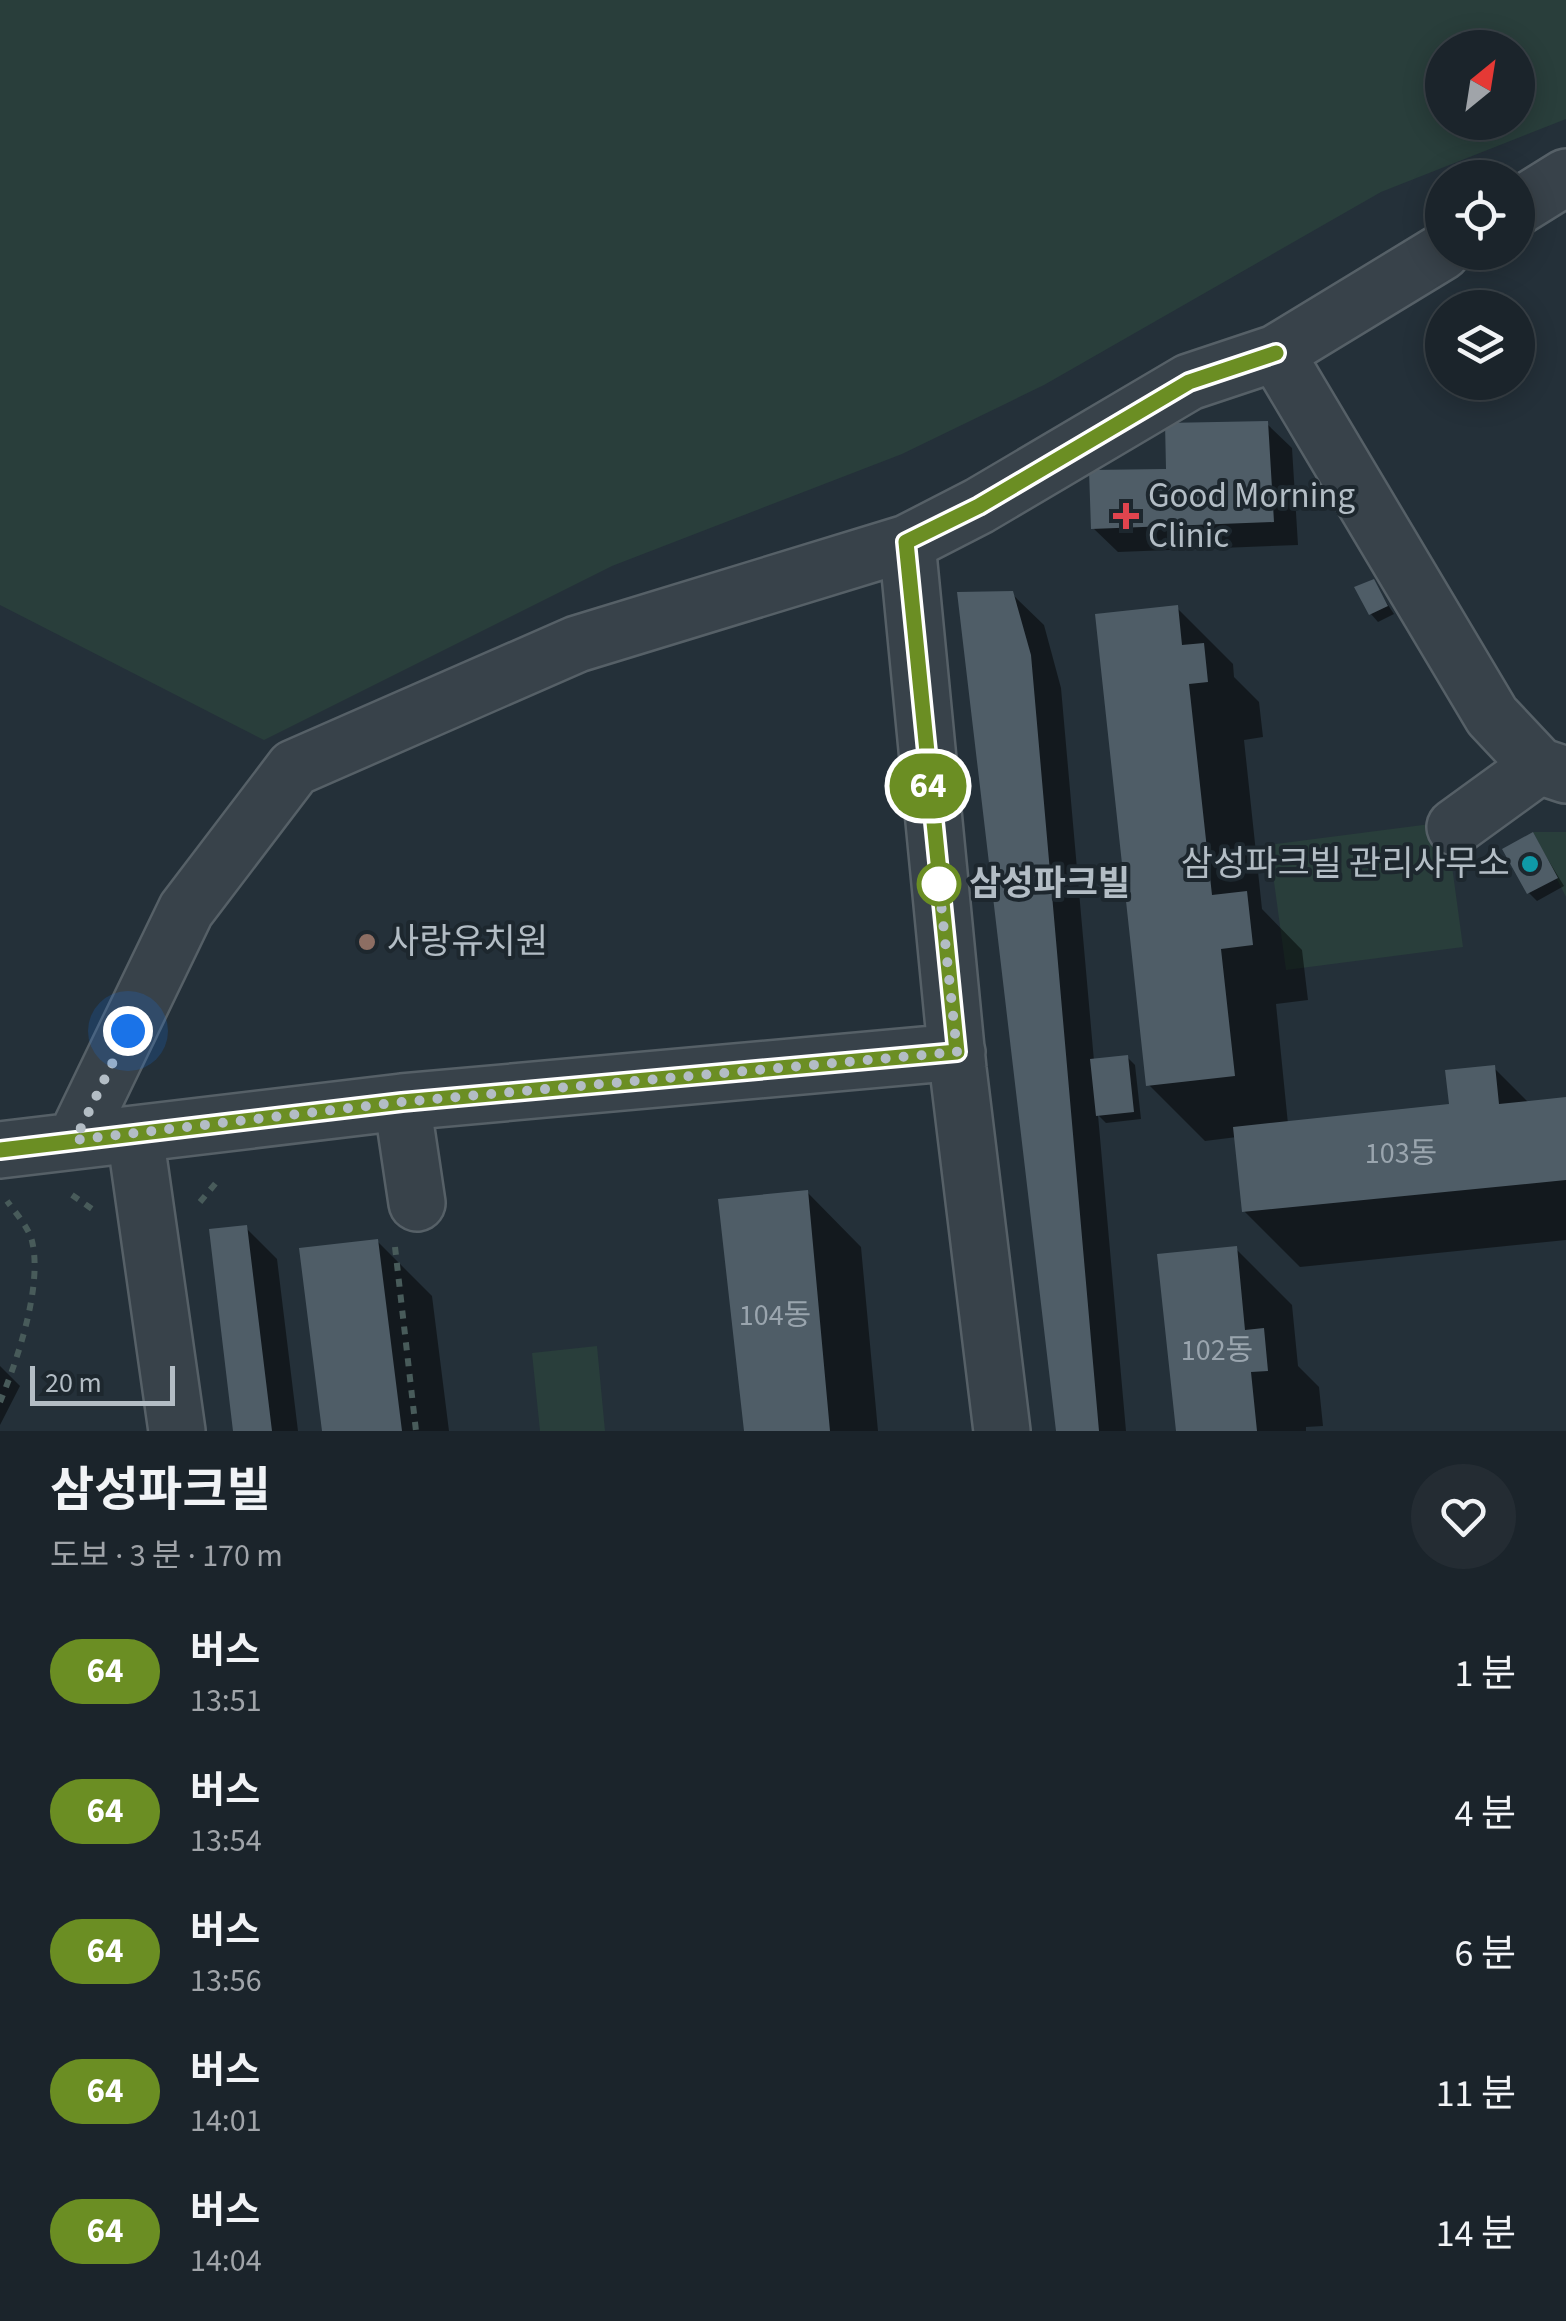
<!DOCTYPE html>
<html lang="ko">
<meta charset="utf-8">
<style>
body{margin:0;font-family:"Source Sans 3","Noto Sans KR",sans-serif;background:#242c33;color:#f1f3f6;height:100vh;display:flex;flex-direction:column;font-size:38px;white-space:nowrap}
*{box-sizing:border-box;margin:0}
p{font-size:32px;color:#a0a4a9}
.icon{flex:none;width:55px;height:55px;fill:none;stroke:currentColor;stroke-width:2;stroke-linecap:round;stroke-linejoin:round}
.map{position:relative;height:1431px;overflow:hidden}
.drawer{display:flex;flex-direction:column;background:#1b242b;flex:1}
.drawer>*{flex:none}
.badge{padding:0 20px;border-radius:32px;font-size:35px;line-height:65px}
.needle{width:65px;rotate:30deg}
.buttons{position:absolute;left:1425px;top:30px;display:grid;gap:20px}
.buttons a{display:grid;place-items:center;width:110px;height:110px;border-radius:50%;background:#1b242b;box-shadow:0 5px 25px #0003,0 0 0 2px #394147;font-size:50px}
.scale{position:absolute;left:30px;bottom:25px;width:145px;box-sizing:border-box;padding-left:10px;border:5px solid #b3bdc5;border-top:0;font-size:28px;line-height:35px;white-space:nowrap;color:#b3bdc5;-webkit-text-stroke:8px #1d272e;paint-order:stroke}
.you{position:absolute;width:50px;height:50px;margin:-25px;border:8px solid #fff;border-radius:50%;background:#1a73e8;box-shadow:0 0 0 15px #1a73e833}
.map>.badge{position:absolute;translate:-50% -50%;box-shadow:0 0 0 5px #fff}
.round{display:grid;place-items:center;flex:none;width:105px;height:105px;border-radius:52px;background:#242c33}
.headline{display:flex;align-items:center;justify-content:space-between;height:170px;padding:0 50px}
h1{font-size:48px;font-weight:700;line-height:75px}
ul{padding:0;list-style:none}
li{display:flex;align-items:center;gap:30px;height:140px;padding:0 50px}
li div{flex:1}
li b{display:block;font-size:38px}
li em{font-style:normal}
li .badge{min-width:110px;font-weight:700;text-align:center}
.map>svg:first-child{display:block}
.green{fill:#293e3b;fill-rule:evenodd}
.shadow{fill:#0007}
.building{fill:#4f5d67}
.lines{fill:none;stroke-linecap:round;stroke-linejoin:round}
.minor-casing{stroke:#566067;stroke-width:60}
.path{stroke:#485b5a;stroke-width:6;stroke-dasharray:8 8;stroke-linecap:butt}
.minor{stroke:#38424a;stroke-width:55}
.line-casing{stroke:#fff;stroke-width:22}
.line{stroke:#6b8e23;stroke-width:15}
.walk{stroke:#b3bdc5;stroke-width:10;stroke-dasharray:0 18}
.health-dot{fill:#e0444e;stroke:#1d272e;stroke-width:4}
.culture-dot{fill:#0f9aa8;stroke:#1d272e;stroke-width:4}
.stop-dot{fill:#fff;stroke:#6b8e23;stroke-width:5}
.education-dot{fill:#8d6e63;stroke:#1d272e;stroke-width:4}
.labels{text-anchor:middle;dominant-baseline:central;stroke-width:8;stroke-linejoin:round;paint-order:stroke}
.number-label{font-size:30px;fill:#9aa5ae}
.poi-label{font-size:35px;fill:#b3bdc5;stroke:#1d272e;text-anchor:start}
.stop-label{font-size:35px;font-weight:bold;fill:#b3bdc5;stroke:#1d272e;text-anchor:start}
</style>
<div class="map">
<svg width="1566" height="1431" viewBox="0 0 1566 1431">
<rect width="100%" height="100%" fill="#243039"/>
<path class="green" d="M0,0H1566V119L1381,192L1044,385L902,454L612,566L264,740L0,605ZM1442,48H1518V122H1442Z
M1446,822L1463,947L1286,970L1269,845Z
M1533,832H1566V897Z
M597,1346L605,1431H540L532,1353Z"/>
<path class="shadow" d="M1267,424L1292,448L1298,545L1118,552L1093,528L1168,471Z
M1373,582L1394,614L1378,622L1371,614Z
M1012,594L1044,625L1061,688L1094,1061L1127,1057L1135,1065L1141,1119L1106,1123L1098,1115L1126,1431H1058Z
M1177,608L1233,664L1234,677L1259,702L1263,737L1244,740L1262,909L1302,950L1308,1000L1276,1004L1288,1124L1452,1107L1494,1068L1529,1103L1566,1099V1240L1300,1267L1244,1211L1237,1137L1205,1141L1149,1085Z
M1533,835L1564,886L1537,901L1529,893Z
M807,1192L861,1247L878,1431H746Z
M246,1228L277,1259L298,1431H236Z
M377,1241L432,1296L449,1431H324Z
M1236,1249L1292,1305L1298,1366L1319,1387L1323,1426L1306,1427V1431H1178Z
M0,1366L20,1386L0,1425Z"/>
<path class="building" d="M1268,421L1274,522L1091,529L1089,470L1166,469L1165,423Z
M1374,579L1388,606L1369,615L1354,587Z
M1013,591L1031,655L1099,1431H1056L957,592Z
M1178,605L1182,645L1204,643L1208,682L1189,684L1212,895L1247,891L1253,945L1221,949L1235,1076L1146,1086L1095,614Z
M1533,832L1558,878L1527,894L1502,849Z
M1128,1055L1134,1112L1096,1116L1090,1059Z
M1495,1065L1499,1104L1566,1097V1180L1242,1212L1233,1127L1449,1104L1445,1070Z
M808,1190L830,1431H744L718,1199Z
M247,1225L272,1431H233L209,1229Z
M378,1239L402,1431H322L299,1248Z
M1237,1246L1245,1330L1264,1328L1268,1371L1251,1372L1257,1431H1176L1157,1254Z"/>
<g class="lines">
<g class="minor-casing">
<path id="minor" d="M1518,207L1566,177
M1276,353L1492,716L1539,766L1566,775
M1455,827L1539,766
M402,1102L417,1203
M135,1135L177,1431
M75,1140L186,910L294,768L577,644L907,543
M0,1150L402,1102L957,1052
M1002,1431L958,1069L907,543L979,506L1189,382L1276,353L1442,252"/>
</g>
<path class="path" d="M72,1195L95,1211
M200,1202L220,1178
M395,1247L416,1431
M0,1402C17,1361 43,1286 32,1241C29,1228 15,1212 7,1201"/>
<use href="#minor" class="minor"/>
</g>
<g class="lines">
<g class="line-casing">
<path id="line" d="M0,1150L402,1102L957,1052L906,542L979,506L1189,382L1276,353"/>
</g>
<use href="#line" class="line"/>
<path class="walk" d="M128,1031L75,1140L402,1102L957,1052L937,866L939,884"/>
</g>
<path class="health-dot" d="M1121 501h10v10h10v10h-10v10h-10v-10h-10v-10h10z"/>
<circle class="culture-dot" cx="1530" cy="864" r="10"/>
<circle class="stop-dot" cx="939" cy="884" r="20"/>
<circle class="education-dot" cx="367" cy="942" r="10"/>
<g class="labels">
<g class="number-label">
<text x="1401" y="1153">103동</text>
<text x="775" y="1315">104동</text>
<text x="1217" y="1350">102동</text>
</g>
<g class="poi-label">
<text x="1148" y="496">Good Morning<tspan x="1148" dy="40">Clinic</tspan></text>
<text x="1510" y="864" text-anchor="end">삼성파크빌 관리사무소</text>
<text x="387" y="942">사랑유치원</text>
</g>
<g class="stop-label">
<text x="969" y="884">삼성파크빌</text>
</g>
</g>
</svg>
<div class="buttons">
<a><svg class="needle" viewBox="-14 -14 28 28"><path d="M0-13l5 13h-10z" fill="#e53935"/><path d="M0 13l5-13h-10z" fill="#a0a4a9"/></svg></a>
<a><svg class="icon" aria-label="locate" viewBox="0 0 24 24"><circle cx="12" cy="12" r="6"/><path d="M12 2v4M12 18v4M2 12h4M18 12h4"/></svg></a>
<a><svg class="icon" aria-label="layers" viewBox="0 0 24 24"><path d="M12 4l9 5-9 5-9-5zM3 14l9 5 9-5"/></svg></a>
</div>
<div class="scale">20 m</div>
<div class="you" style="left:128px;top:1031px"></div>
<b class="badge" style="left:928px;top:786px;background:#6b8e23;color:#fff">64</b>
</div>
<section class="drawer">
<div class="headline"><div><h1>삼성파크빌</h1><p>도보 · 3 분 · 170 m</p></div><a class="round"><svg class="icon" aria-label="heart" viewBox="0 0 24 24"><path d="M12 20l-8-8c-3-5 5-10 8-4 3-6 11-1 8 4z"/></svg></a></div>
<ul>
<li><span class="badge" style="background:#6b8e23;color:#fff">64</span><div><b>버스</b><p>13:51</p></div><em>1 분</em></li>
<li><span class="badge" style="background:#6b8e23;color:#fff">64</span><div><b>버스</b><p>13:54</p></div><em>4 분</em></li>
<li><span class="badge" style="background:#6b8e23;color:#fff">64</span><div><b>버스</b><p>13:56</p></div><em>6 분</em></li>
<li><span class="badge" style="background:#6b8e23;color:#fff">64</span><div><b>버스</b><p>14:01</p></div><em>11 분</em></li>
<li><span class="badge" style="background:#6b8e23;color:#fff">64</span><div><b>버스</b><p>14:04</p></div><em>14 분</em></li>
</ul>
</section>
